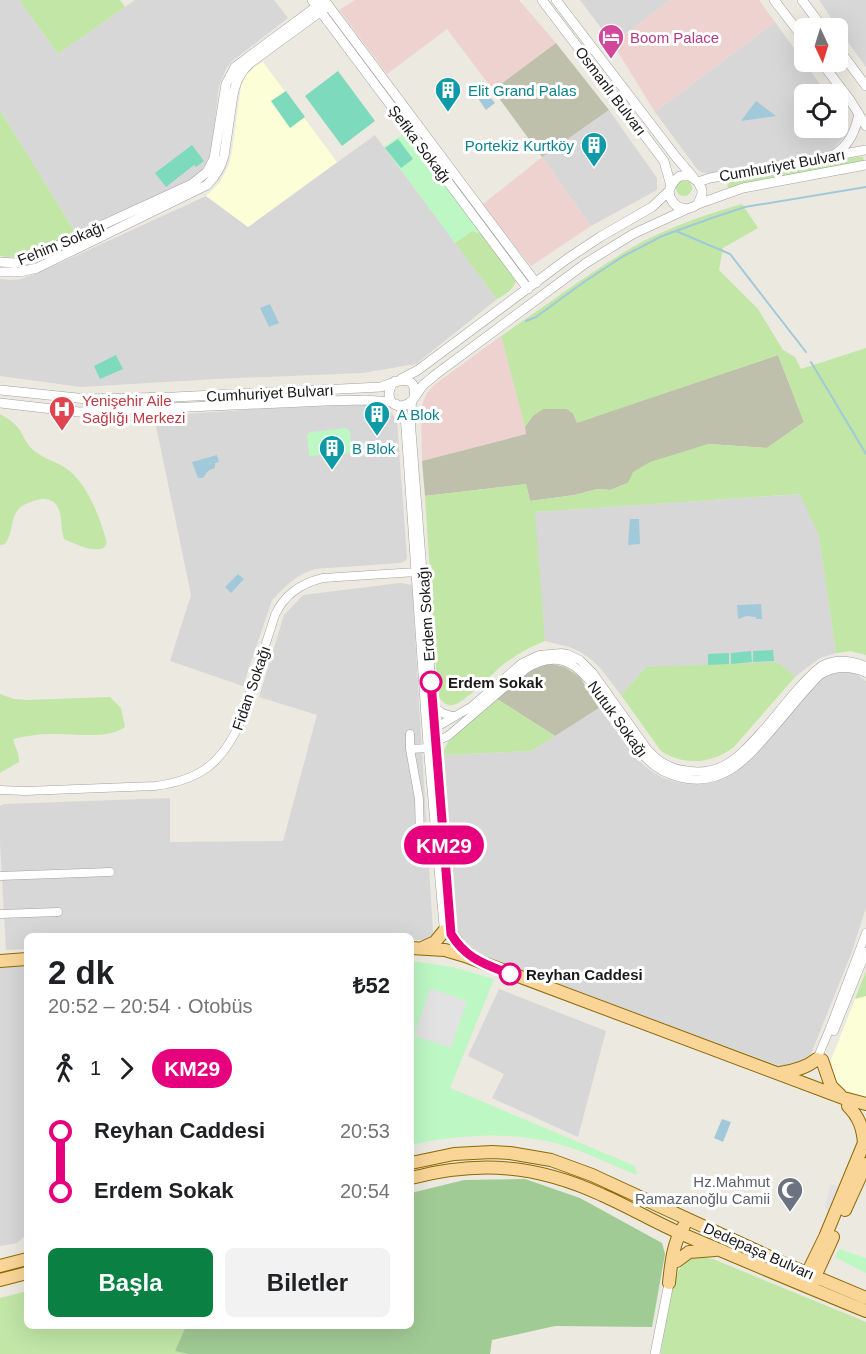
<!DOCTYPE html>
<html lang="tr">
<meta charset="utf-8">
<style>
body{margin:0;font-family:Arial,sans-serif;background:#f2f2f2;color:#202124;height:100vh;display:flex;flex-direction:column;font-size:22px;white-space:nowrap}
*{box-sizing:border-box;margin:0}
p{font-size:20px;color:#757577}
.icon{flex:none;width:33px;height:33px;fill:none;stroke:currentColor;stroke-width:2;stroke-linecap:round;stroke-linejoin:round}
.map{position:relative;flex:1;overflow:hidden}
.panel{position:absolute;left:24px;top:933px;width:390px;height:396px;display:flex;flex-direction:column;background:#fff;border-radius:9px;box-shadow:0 6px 24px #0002}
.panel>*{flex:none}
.badge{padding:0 12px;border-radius:20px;font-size:21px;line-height:39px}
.needle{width:39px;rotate:176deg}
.controls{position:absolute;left:794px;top:18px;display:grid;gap:12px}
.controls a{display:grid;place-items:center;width:54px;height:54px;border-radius:9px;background:#fff;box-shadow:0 6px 24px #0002;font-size:30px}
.map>.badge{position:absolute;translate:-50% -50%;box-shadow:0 0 0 3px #fff}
.legs{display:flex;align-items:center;gap:9px;height:66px;padding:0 24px;font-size:20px}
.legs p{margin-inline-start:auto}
.overview{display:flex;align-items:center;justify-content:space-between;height:102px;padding:0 24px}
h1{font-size:33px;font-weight:600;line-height:45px}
.button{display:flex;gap:12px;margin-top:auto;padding:12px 24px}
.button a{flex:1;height:69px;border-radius:9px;background:#0b8043;color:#fff;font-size:24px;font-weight:600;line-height:69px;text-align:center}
.button a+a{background:#f2f2f2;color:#202124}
ul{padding:0 24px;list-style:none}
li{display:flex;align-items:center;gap:21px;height:60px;font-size:22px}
li i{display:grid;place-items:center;width:9px;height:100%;margin:0 8px;background:currentColor}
li i::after{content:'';width:15px;height:15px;margin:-8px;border:4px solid;border-radius:50%;background:#fff}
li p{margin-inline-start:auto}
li:first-child i{background:linear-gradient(#0000 50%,currentColor 0)}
li:last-child i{background:linear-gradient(currentColor 50%,#0000 0)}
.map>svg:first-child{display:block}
.residential{fill:#d8d7d7}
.commercial{fill:#edd2cf}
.education{fill:#fbfed7}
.construction{fill:#bfc0ac}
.grass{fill:#c1e6a6}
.forest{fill:#a1cb95}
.park{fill:#bcf7c4}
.pitch{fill:#7edabd}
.parking{fill:#e2e2e2}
.water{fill:#a1c9d9}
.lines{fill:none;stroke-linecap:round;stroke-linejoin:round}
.stream{stroke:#a1c9d9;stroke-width:2}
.minor-casing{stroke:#a1a1a1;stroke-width:9}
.tertiary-casing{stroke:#a1a1a1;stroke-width:10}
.primary-casing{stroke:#8d6904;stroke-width:14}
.minor{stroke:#fff;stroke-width:8}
.tertiary{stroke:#fff;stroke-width:9}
.primary{stroke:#f9d698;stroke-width:12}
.line-1-casing{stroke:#fff;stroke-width:14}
.line-1{stroke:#e6007e;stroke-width:9}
.stop-1-dot{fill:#fff;stroke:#e6007e;stroke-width:3}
.labels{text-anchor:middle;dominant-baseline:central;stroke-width:6;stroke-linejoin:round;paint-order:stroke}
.hotel-label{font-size:15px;fill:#b23c85;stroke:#fff;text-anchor:start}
.culture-label{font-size:15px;fill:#0d838f;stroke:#fff;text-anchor:start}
.street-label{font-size:15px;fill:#1a1a1a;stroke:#fff}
.health-label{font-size:15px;fill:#be3a42;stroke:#fff;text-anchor:start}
.stop-label{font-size:15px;font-weight:bold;fill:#1a1a1a;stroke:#fff;text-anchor:start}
.worship-label{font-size:15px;fill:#5b616d;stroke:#fff;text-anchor:end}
</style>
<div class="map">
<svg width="866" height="1354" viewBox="0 0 866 1354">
<rect width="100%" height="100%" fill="#ece9e0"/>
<path class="residential" d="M0,0H19L58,54L135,0H274L288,18L231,62L226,69L219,86L211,152L206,167L193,178L166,191L75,232L0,110Z
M580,0H670L613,44Z
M819,0H866V67L850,45Z
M775,22L827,94H804V128H837V109L848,124L846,135L828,154L714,175L701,172L697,169L655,112Z
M609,110L657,178V190L591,226L542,157Z
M375,135L497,299L416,364L362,373L216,379L81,387L0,376V279L11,280L21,279L47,269L206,196L248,227Z
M378,404L392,413L397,421L407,558L405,561L400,563L315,569L302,574L288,584L272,600L243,686L170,661L191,595L154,416L259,409Z
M801,494L819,535L836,653L820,658L795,677L782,665L646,667L621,695L601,669L592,660L579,651L569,647L545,641L534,512Z
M400,583L412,585L433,933L431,937L425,940H411V936H27V949L6,950L0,843V806L4,804L170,798V842L283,841L317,715L259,697L284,615L303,595Z
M840,671H849L856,674L866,681V908L851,954L811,1054L805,1059L789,1066H780L481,956L472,951L460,937L457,930L444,755L531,751L599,708L638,760L650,770L663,778L680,783L699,784L713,781L725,777L739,769L752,758L820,678Z
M27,965V1234L17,1243L0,1246V968Z
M499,989L606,1031L578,1137L492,1098L504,1074L468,1056Z"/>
<path class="commercial" d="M355,0H519L556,43L493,90L447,29L387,74L339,10Z
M670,0H759L775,22L655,112L613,44Z
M542,157L591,226L531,266L482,205Z
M501,336L527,434L422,461L421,407L427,393L434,385Z"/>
<path class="education" d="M263,62L337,162L248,227L206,196L220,182L229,165L232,151L241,86L246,75L256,66Z
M866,996V1097L846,1090L839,1084L835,1079L831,1060L855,999Z"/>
<path class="construction" d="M556,43L609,110L542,157L493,90Z
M778,355L804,422L767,448L708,444L630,480L628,483L610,490L597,489L575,495L530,501L526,484L425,496L422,461L526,434L525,427L532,416L543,409H567L573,413L577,422Z
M552,664L565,667L580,677L599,708L555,736L497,699L513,684L534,669L545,665Z"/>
<path class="grass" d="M19,0H120L125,7L58,54Z
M0,110L75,232C51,244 27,261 0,256Z
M858,157H863L864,162L728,189L727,182L761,174Z
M676 188a8 8 0 1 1 16 0a8 8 0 1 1-16 0Z
M742,204L758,228L723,248L719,270L758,309L783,350L795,357L801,369L866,348V655L851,651L836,653L819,536L800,494L535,512L545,641C528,648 515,655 500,667C490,676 464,703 453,705C446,706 441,701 438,696L425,496L526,484L530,501L575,495L597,489L610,490L628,483L633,472L650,462L708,444L767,448L804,422L778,355L577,423L573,413L567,409H543L533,416L525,427L501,336C544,307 586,275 631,248C666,228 704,215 742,204Z
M472,231L482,234L516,277C517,288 505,294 497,299L455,243Z
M0,414C7,418 14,422 19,429C23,435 26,443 31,448C40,457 54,461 64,467C87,481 100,518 107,543C105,546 104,549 99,549C90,551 72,543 64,539C60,528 63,515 57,506C54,501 50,500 45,499C39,499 36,500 31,502C7,509 16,529 5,544L0,545Z
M775,662L782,665L795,677L734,747C712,764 684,766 661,751L621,695L646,667Z
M0,694L14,699L27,700L110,697L121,708L125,727C107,740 72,733 51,734C38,734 25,736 13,739C15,748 19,751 19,762L0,773Z
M497,699L555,736L531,751L444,755V750L448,742Z
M866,971V996L855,999Z
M698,1256L713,1259L866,1322V1354H661C664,1331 670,1277 685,1261C688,1258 694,1257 698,1256Z
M27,1291V1326H186L175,1351L188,1354H0V1298Z"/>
<path class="forest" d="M525,1179L580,1198L662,1243L665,1254L652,1327L555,1326L492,1340L490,1354H188L175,1351L186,1326H411V1193L464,1180Z"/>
<path class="park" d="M408,136L482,234L472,231L455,243L384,147L398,137Z
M347,428L350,432L352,453L309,456L307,435L310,432Z
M411,961L452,967L494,979L450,1088L635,1166L637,1175C612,1165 584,1151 559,1144C513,1131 457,1134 411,1145Z
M839,1249L866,1258V1273L835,1257Z"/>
<path class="pitch" d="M338,71L375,121L342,146L305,96Z
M286,91L305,117L290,128L271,101Z
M398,139L413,159L401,168L385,148Z
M192,145L204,161L196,167L194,165L166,187L155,173Z
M116,355L123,369L100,379L94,366Z
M773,650L774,661L753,662V651Z
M751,651L752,662L731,664V653Z
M729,653V664L708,665V654Z"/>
<path class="parking" d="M430,988L467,1001L451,1048L414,1036Z
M830,1184L841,1187L830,1214L825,1207Z"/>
<path class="water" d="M483,88L495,103L486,110L475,94Z
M756,101L776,116L741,121Z
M270,304L279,323L269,327L260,308Z
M217,455L219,462L215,463V468L208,471L203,478H198L192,462Z
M630,519H639L640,544L628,545Z
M238,574L244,579L231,593L225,587Z
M761,604L762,619H756V617L747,616L738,619L737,605Z
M722,1119L731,1122L723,1142L714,1138Z"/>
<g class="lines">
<path class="stream" d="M676,231L730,254L806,352
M526,321L536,317L584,282L622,257L662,236L712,218L745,207L866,187
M811,362L866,454"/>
<g class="minor-casing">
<path id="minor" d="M412,401L411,425L451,934
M397,404L402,410L405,421L427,738L444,931
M433,704C439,713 445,715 455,716
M410,734V749L419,799L420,837
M427,738L435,728L471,707L522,663L539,655L561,653L567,654L580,660L593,673L648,750C658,761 669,768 683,770C723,778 741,754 765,728C783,707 800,683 821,666C835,658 851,660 866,666
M427,738L436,741L448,736L526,669C566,643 587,676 607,705C619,722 631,739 643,755C653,767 667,775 682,778C723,787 747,759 771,731C787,713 802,693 820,675C834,666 851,666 866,673
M410,749L428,748
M0,790L25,791L155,786C201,780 222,763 241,721L275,615C284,595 302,583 323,578L416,572
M0,876L110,872
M0,914L58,912
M834,1031L866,952
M817,1059L830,1028L866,933"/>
</g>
<g class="tertiary-casing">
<path id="tertiary" d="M312,0L528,289
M542,0L664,161L671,186
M556,0L676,157L693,177
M774,0L804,39
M802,0L823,28
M325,1L536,283
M837,47L866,86
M821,62L850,100L866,126
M835,154C850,144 855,131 859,114
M698,182L710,178L866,150
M669,191C670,202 676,208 687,209
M0,262L15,263L24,261L192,184L207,172L214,159L226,84L235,67L324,1
M0,272H20L37,268L207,185C216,176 221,168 224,156L233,95C236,82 240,72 250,63L328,6
M401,379L418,370L567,259L600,237L652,207L669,191L671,186L676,179L680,176H690L698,182L702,190V194L698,204
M395,381C384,391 389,410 405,405C414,403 418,390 424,384C428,381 432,378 435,375L586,263L633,234L687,209L693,207L698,204L743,188L866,165
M0,390L87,399L174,397L381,387C394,382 418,371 414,397
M0,403L79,412L326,401L365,400L392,402
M655,1354L669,1283"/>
</g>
<g class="primary-casing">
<path id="primary" d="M451,934L460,947L470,956
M411,948L445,950L465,956L843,1098L866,1104
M422,948L435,942L444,931
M0,961L27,959
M822,1060L831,1086L840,1095
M780,1073C794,1071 806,1068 817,1059
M848,1106C859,1117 863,1128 864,1144
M411,1163L454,1154L492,1152L510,1153L551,1160L592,1175L785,1264L866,1298
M411,1178C480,1160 537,1165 602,1195C632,1208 659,1225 689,1237C748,1262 807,1287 866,1311
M845,1210L866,1164
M677,1261L689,1252L715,1250
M0,1266L27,1259
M0,1280L27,1273
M804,1280L825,1237L866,1138
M813,1281L833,1237
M669,1283C671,1264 673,1242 684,1226"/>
</g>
<use href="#minor" class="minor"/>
<use href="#tertiary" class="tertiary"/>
<use href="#primary" class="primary"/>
</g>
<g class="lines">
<g class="line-1-casing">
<path id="line-1" d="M431,682L451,934C466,959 485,964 510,974"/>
</g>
<use href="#line-1" class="line-1"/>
</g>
<defs>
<g id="hotel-pin" transform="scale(1.35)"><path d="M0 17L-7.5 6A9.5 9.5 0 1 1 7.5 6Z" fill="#d1479c" stroke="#fff"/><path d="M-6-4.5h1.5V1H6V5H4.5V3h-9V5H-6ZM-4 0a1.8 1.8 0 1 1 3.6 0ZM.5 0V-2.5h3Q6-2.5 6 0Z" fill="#fff"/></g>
<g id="building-pin" transform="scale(1.35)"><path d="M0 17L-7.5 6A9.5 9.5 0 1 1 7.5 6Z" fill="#0f9aa8" stroke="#fff"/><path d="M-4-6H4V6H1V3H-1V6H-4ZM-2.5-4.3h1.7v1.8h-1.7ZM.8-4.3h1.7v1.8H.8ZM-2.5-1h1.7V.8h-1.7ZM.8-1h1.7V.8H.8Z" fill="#fff"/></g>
<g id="hospital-pin" transform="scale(1.35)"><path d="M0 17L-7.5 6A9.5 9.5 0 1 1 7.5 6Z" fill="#e0444e" stroke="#fff"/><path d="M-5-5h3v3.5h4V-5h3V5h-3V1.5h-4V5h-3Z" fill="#fff"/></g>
<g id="mosque-pin" transform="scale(1.35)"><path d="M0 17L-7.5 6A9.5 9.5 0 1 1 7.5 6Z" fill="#6b7280" stroke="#fff"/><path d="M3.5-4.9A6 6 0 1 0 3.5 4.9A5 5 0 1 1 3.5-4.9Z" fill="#fff"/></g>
</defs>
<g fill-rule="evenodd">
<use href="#hotel-pin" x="611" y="37"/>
<use href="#building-pin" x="448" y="90"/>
<use href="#building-pin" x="594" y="145"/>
<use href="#hospital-pin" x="62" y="409"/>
<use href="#building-pin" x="377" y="414"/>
<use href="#building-pin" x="332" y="448"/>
<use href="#mosque-pin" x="790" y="1190"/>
</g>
<g class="stop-1-dot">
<circle cx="431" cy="682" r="10"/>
<circle cx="510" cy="974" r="10"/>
</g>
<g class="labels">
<g class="hotel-label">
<text x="630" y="37">Boom Palace</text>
</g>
<g class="culture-label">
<text x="468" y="90">Elit Grand Palas</text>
<text x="574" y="145" text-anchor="end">Portekiz Kurtköy</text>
<text x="397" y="414">A Blok</text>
<text x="352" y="448">B Blok</text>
</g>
<g class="street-label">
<text transform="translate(611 91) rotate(53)">Osmanlı Bulvarı</text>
<text transform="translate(420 144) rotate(53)">Şefika Sokağı</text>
<text transform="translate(782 165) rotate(-10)">Cumhuriyet Bulvarı</text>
<text transform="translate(61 243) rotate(-22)">Fehim Sokağı</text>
<text transform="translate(270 393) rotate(-3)">Cumhuriyet Bulvarı</text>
<text transform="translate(426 614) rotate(-94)">Erdem Sokağı</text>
<text transform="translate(251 688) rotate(-71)">Fidan Sokağı</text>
<text transform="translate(618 719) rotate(54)">Nutuk Sokağı</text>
<text transform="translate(759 1251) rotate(24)">Dedepaşa Bulvarı</text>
</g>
<g class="health-label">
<text x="82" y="400">Yenişehir Aile<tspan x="82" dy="17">Sağlığı Merkezi</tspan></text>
</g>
<g class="stop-label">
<text x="448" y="682">Erdem Sokak</text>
<text x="526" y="974">Reyhan Caddesi</text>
</g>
<g class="worship-label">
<text x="770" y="1181">Hz.Mahmut<tspan x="770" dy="17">Ramazanoğlu Camii</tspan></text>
</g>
</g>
</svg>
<div class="controls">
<a><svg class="needle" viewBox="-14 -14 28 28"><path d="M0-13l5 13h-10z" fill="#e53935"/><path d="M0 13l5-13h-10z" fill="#757577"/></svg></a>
<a><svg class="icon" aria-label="locate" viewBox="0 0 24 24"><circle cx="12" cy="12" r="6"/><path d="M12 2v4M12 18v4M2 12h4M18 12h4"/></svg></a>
</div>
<b class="badge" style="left:444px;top:845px;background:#e6007e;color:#fff">KM29</b>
<section class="panel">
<div class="overview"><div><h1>2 dk</h1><p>20:52 – 20:54 · Otobüs</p></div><b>₺52</b></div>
<div class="legs"><svg class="icon" aria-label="walk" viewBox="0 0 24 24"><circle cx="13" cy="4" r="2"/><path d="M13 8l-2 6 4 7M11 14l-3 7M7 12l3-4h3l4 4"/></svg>1<svg class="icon" aria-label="forward" viewBox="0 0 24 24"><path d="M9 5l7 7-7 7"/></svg><b class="badge" style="background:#e6007e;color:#fff">KM29</b></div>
<ul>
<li><i style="color:#e6007e"></i><b>Reyhan Caddesi</b><p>20:53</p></li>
<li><i style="color:#e6007e"></i><b>Erdem Sokak</b><p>20:54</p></li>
</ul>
<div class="button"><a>Başla</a><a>Biletler</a></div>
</section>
</div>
